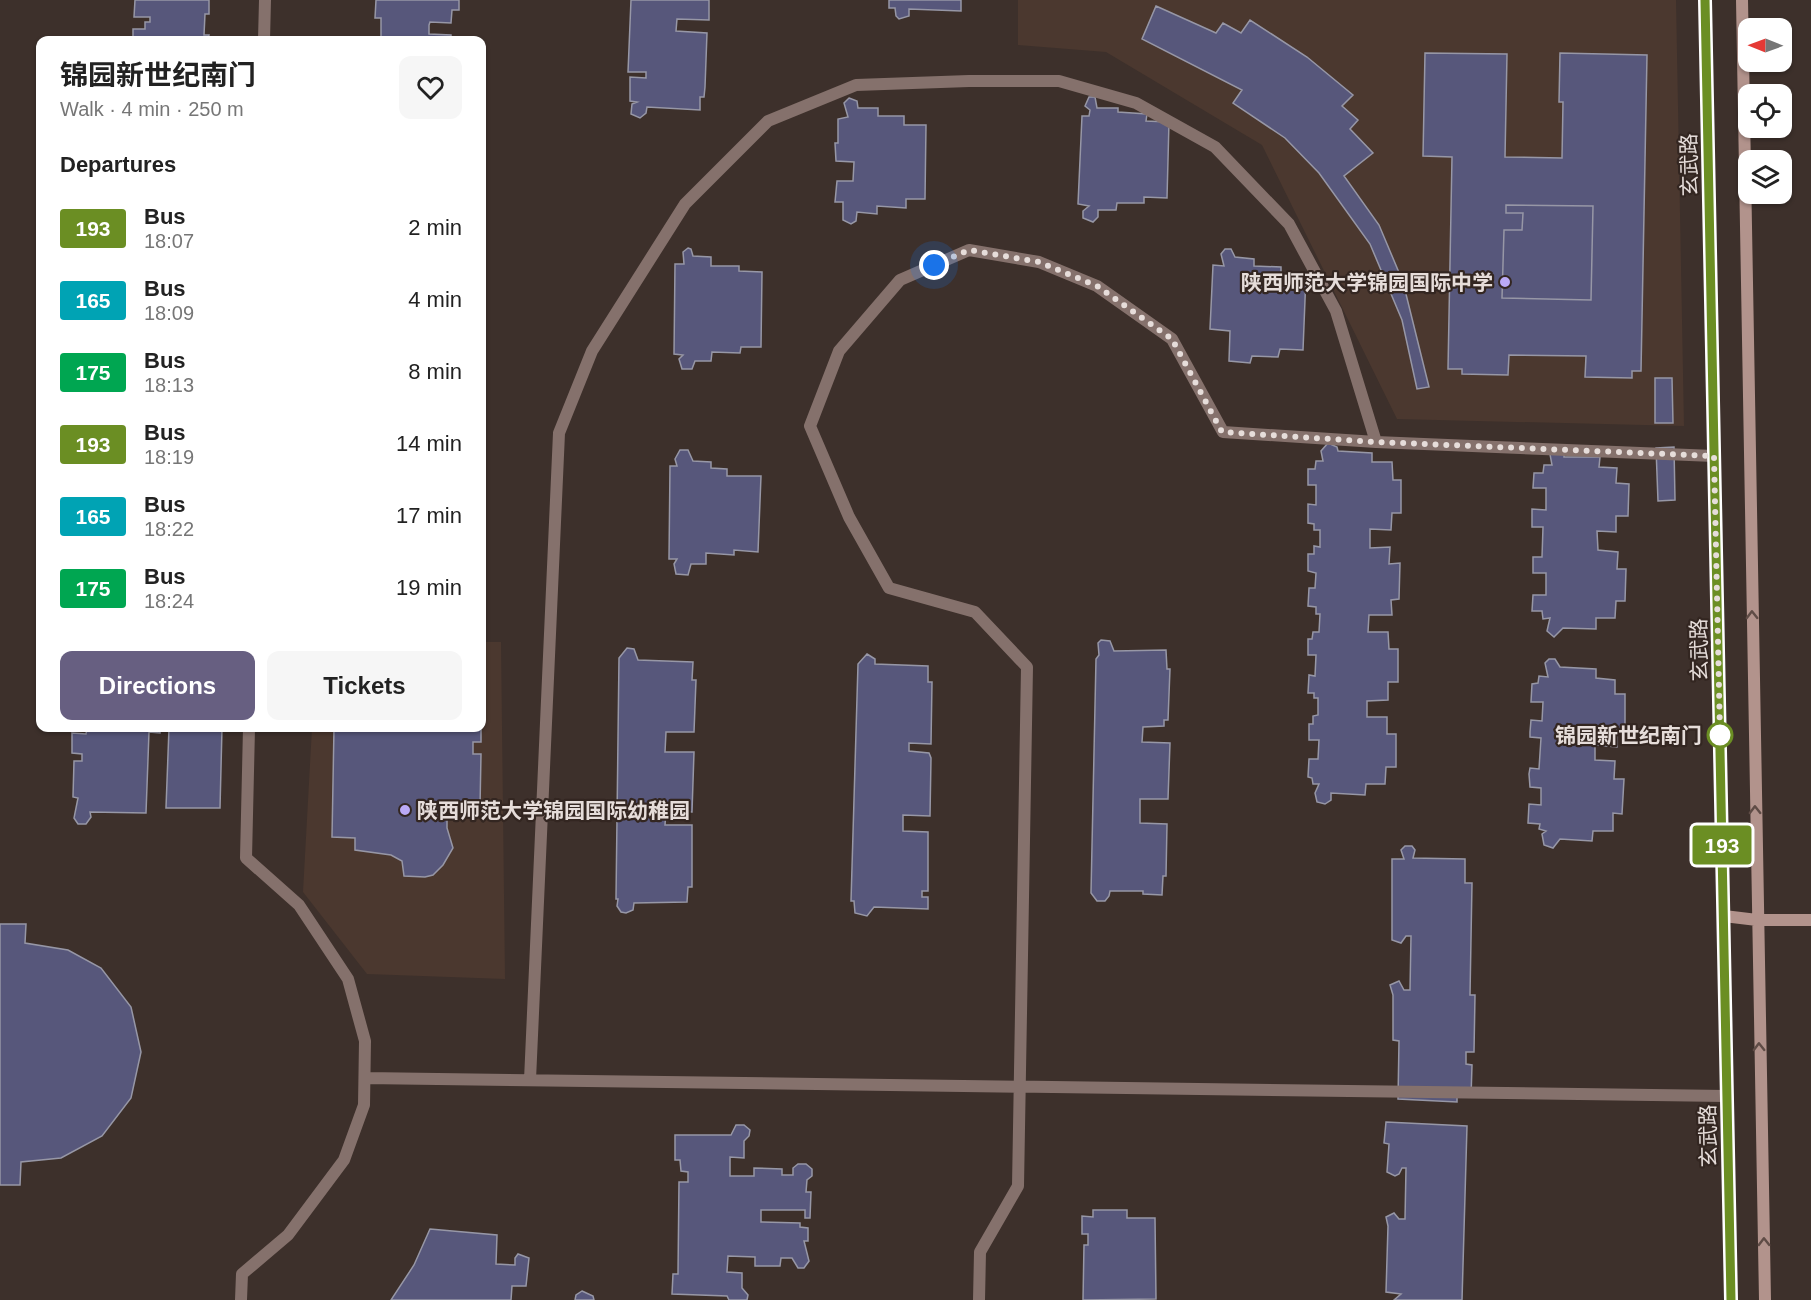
<!DOCTYPE html>
<meta charset="utf-8">
<style>
body{margin:0;font-family:Arial,"Noto Sans SC",sans-serif;background:#f6f6f6;color:#222;height:100vh;display:flex;flex-direction:column;font-size:22px;white-space:nowrap}
*{box-sizing:border-box;margin:0}
p{font-size:20px;color:#767676}
.icon{flex:none;width:33px;height:33px;fill:none;stroke:currentColor;stroke-width:2;stroke-linecap:round;stroke-linejoin:round}
.map{position:relative;flex:1;overflow:hidden}
.panel{position:absolute;left:36px;top:36px;width:450px;height:696px;display:flex;flex-direction:column;background:#fff;border-radius:12px;box-shadow:0 2px 4px #0004}
.panel>*{flex:none}
.badge{padding:0 12px;border-radius:4px;font-size:21px;line-height:39px}
.needle{width:39px;rotate:271deg}
.fabs{position:absolute;left:1738px;top:18px;display:grid;gap:12px}
.fabs a{display:grid;place-items:center;width:54px;height:54px;border-radius:12px;background:#fff;box-shadow:0 2px 4px #0004;font-size:30px}
.you{position:absolute;width:30px;height:30px;margin:-15px;border:4px solid #fff;border-radius:50%;background:#1a73e8;box-shadow:0 0 0 9px #1a73e833}
.map>.badge{position:absolute;translate:-50% -50%;box-shadow:0 0 0 3px #fff}
h2{padding:0 24px;font-size:22px;line-height:54px}
.round{display:grid;place-items:center;flex:none;width:63px;height:63px;border-radius:12px;background:#f6f6f6}
.head{display:flex;align-items:center;justify-content:space-between;height:102px;padding:0 24px}
h1{font-size:28px;font-weight:700;line-height:45px}
.primary-button{display:flex;gap:12px;margin-top:auto;padding:12px 24px}
.primary-button a{flex:1;height:69px;border-radius:12px;background:#675f81;color:#fff;font-size:24px;font-weight:700;line-height:69px;text-align:center}
.primary-button a+a{background:#f6f6f6;color:#222}
ul{padding:0;list-style:none}
li{display:flex;align-items:center;gap:18px;height:72px;padding:0 24px}
li div{flex:1}
li b{display:block;font-size:22px}
li em{font-style:normal}
li .badge{min-width:66px;font-weight:700;text-align:center}
.map>svg:first-child{display:block}
.built{fill:#4b382f}
.building{fill:#57577b;stroke:#9797a6;stroke-width:1.5;fill-rule:evenodd}
.lines{fill:none;stroke-linecap:round;stroke-linejoin:round}
.street{stroke:#85716c;stroke-width:12}
.secondary{stroke:#b2938c;stroke-width:12}
.oneway{stroke:#5f4c46}
.line-casing{stroke:#fff;stroke-width:14}
.line{stroke:#6b8e23;stroke-width:9}
.walk{stroke:#e6ddda;stroke-width:6;stroke-dasharray:0 10.8}
.poi-dot{fill:#bbaaf6;stroke:#332621;stroke-width:2}
.stop-dot{fill:#fff;stroke:#6b8e23;stroke-width:3}
.labels{text-anchor:middle;dominant-baseline:central;stroke-width:4.5;stroke-linejoin:round;paint-order:stroke}
.street-label{font-size:21px;fill:#e6ddda;stroke:#332621}
.poi-label{font-size:21px;font-weight:bold;fill:#e6ddda;stroke:#332621;text-anchor:end}
.stop-label{font-size:21px;font-weight:bold;fill:#e6ddda;stroke:#332621;text-anchor:end}
</style>
<div class="map">
<svg width="1811" height="1300" viewBox="0 0 1811 1300">
<rect width="100%" height="100%" fill="#3d302b"/>
<path class="built" d="M1018,0H1676L1684,426L1397,419L1262,145L1106,52L1018,45Z
M482,642H501L505,979L367,974L303,892L312,728H482Z"/>
<path class="building" d="M135,0H209V14H205L204,35H209L208,40H133V29H145V22H150V17H134Z
M376,0H459V10H452L451,23L430,22L429,25V34L451,35V40H374L381,39V18H375Z
M631,0H709V20L677,19L676,31L707,33L705,87L704,97H700V110L647,107L646,113L640,118L631,114L632,104L637,102L630,101V77L646,78V72H628Z
M889,0H961V11L909,9V16L899,19L896,16L895,8H889Z
M1156,6L1216,33L1223,23L1241,33L1250,20L1307,57L1353,95L1342,106L1358,120L1350,129L1373,153L1344,176L1379,225L1403,282L1429,387L1417,389L1402,320L1370,244L1319,173L1285,138L1233,103L1242,90L1142,39Z
M1425,53L1507,54L1505,157L1562,158L1563,102H1559L1560,53L1647,55L1641,371H1632V378L1585,377L1586,356L1509,355L1508,375L1462,374V369H1448L1452,157L1423,156ZM1506,205L1593,206L1591,300L1502,298L1504,230H1522L1523,213H1506Z
M1089,97H1095L1097,108H1118V112L1147,114L1146,121L1169,122L1167,198L1144,197V203H1117L1116,210H1098V217L1093,222L1083,218V211L1089,206L1078,204L1082,116H1089L1090,110L1085,106Z
M849,98L857,101L858,108H878V116H904V125H926L925,199H906V208L877,206V214L857,212L856,221L851,224L843,220V202H835L837,181H853L854,162L836,161L835,143H838V119L848,117L844,103Z
M1506,205L1593,206L1591,300L1502,298L1504,230H1522L1523,213H1506Z
M688,248L691,249L693,256L711,257V266H739V271L762,272L761,347H741L740,353L712,352L711,361H695L692,369H682L679,359L683,355L674,354L675,264H684L683,252Z
M1225,249H1231L1235,257L1254,259V266L1281,267V274L1306,275L1303,350L1280,349L1278,357L1252,356L1250,363L1229,361L1230,331L1210,329L1213,265L1224,266L1221,254Z
M1655,378H1672L1673,423H1655Z
M1328,443L1337,447L1338,451L1372,453V462H1392L1393,480H1401V513H1392L1391,530L1370,529V548L1390,547L1389,564L1400,563L1399,599L1391,600L1392,615H1369L1368,632H1388L1389,649H1398V682H1388V700L1367,701V717H1387V734H1396V767H1386L1385,784H1366L1365,795L1331,793V800L1325,804L1317,802L1315,793L1319,784H1313L1312,778L1308,777L1309,759H1318L1319,740H1309V724H1313V716L1318,715V698H1314V693H1308L1309,675L1315,676L1316,655H1308V639H1312L1313,632H1319L1320,614H1316V607L1308,606L1309,588H1315L1316,573L1308,571V554H1314V546L1320,547V530H1314V524L1308,523V504L1316,505V485H1308V469H1315L1316,461H1323L1321,451Z
M1674,447L1675,500L1658,501L1656,448Z
M1549,449L1564,451V457H1600L1599,467L1617,468L1616,483L1629,484L1628,516H1616V532L1597,531L1598,550L1618,552L1617,569H1626L1625,601H1616L1615,618H1596V629L1563,628L1554,637L1547,631L1550,618L1543,619L1542,611H1532L1533,595H1546V573H1533V557H1542L1543,527H1532V509L1546,510V488H1533L1534,473H1543L1544,465H1552Z
M680,450H688L693,461L711,462V468L727,469V476H761L758,552L734,550V555L706,553V564H691L688,575L676,574L674,564L677,559H669L670,466H677L675,459Z
M1101,640L1110,641L1114,651L1166,650L1167,669H1170L1168,720H1164V726L1143,727L1142,742L1170,743L1168,799H1140V823L1167,824L1166,876H1163L1162,895L1143,894V891H1110L1109,896L1105,901H1097L1091,893L1096,659L1099,655L1098,643Z
M627,648L634,649L638,660L693,662L692,680H696L694,732H666L665,752H694L692,812L666,811L665,825H692V887H688L687,902L634,903L633,910L626,913L621,912L617,906L618,899H616L619,658Z
M867,654L875,659V664L928,666V682H932L931,744L909,743V751L929,753L931,758L930,816L903,815V831L928,832V891H922V897H928V909L874,907L867,916L855,913L854,901H851L858,664Z
M1549,659H1555L1560,667L1596,669V678L1615,680V694H1625V730L1617,729V747L1595,745V760L1615,761L1614,779H1624L1622,814L1613,813V831H1593L1592,841L1560,839L1553,848L1544,845L1542,834L1546,831L1539,829L1540,824L1528,823L1529,804L1541,805V788L1530,787L1529,774L1530,768L1539,769L1541,738L1530,737V732L1531,720L1542,721L1543,702H1531L1532,684L1538,683L1539,676L1548,677L1545,663Z
M87,728H160V733L149,732L146,813L90,812L91,817L86,824H78L74,818L78,798L73,797L74,761H82V754L72,753V733L86,734Z
M169,728H222L220,808H166Z
M334,728H481V742H473V754H481L480,807L447,806V828L453,848L443,865L433,875L425,877L404,876L402,861L391,855L355,850V838L332,837Z
M1405,846H1412L1415,850L1413,858L1465,859V883H1472L1470,995H1475L1474,1052H1466V1064L1472,1065L1471,1097H1457V1102L1398,1099L1399,1041L1393,1040V995L1390,985L1399,981L1404,990H1410L1411,936H1406L1401,943L1392,940V859H1404L1401,850Z
M0,924H26L25,943L68,950L101,968L131,1007L141,1052L131,1098L102,1136L61,1158L21,1162L20,1185H0Z
M1386,1122L1467,1126L1462,1300H1394L1401,1294L1386,1292L1388,1226L1386,1217L1394,1213L1399,1219H1405L1406,1168H1402L1399,1174L1395,1176L1387,1172L1389,1144L1384,1143Z
M736,1125H744L750,1130L749,1136L744,1141V1158L730,1157V1176H754V1168L782,1169V1175H793V1168L798,1164H806L812,1169V1176L807,1180L806,1192H811L810,1218H805V1210H761V1222L800,1223V1227L808,1228V1241H804L809,1261L804,1268H798L792,1258H781L780,1266H755V1257L728,1256L727,1272L742,1273V1288L748,1295L747,1300H729L727,1296L672,1294L673,1274H678L679,1182H688V1172L681,1171L680,1160H675V1135H731Z
M1093,1210H1127V1218H1155L1156,1299L1083,1300L1084,1245H1088V1234H1082V1216L1093,1217Z
M430,1229L497,1235L496,1264L515,1265V1258L518,1254L529,1258L526,1286H512L511,1300H391L414,1265Z
M582,1291L593,1296L594,1300H575L576,1295Z"/>
<g class="lines">
<path class="street" d="M264,40L265,0
M365,1078L1726,1096
M530,1080L559,433L592,351L685,204L768,121L856,85L969,81H1059L1136,103L1215,147L1289,224L1336,311L1376,442
M241,1300L242,1274L288,1235L344,1160L364,1105L365,1041L348,979L299,905L246,858L249,728
M979,1300L980,1252L1018,1186L1027,667L975,612L889,588L849,517L810,426L839,351L900,280L969,250L1039,262L1097,286L1172,339L1223,432L1376,442L1714,456"/>
<path class="secondary" d="M1705,0L1731,1300
M1742,0L1765,1300
M1724,916L1757,920H1811"/>
</g>
<defs><path id="oneway-chevron" d="M-2-3.5L2.5 0L-2 3.5" fill="none" stroke-width="1.6" stroke-linecap="round" stroke-linejoin="round" transform="scale(1.5)"/></defs>
<g class="oneway">
<use href="#oneway-chevron" transform="translate(1752 615) rotate(-91)"/>
<use href="#oneway-chevron" transform="translate(1755 810) rotate(-91)"/>
<use href="#oneway-chevron" transform="translate(1759 1047) rotate(-91)"/>
<use href="#oneway-chevron" transform="translate(1764 1242) rotate(-91)"/>
</g>
<g class="lines">
<g class="line-casing">
<path id="line" d="M1705,0L1731,1300"/>
</g>
<use href="#line" class="line"/>
<path class="walk" d="M934,265L969,250L1039,262L1097,286L1172,339L1222,432L1376,442L1714,456L1720,735"/>
</g>
<g class="poi-dot">
<circle cx="1505" cy="282" r="6"/>
<circle cx="405" cy="810" r="6"/>
</g>
<circle class="stop-dot" cx="1720" cy="735" r="12"/>
<g class="labels">
<g class="street-label">
<text transform="translate(1689 165) rotate(-91)">玄武路</text>
<text transform="translate(1699 650) rotate(-91)">玄武路</text>
<text transform="translate(1708 1136) rotate(-91)">玄武路</text>
</g>
<g class="poi-label">
<text x="1493" y="282">陕西师范大学锦园国际中学</text>
<text x="417" y="810" text-anchor="start">陕西师范大学锦园国际幼稚园</text>
</g>
<g class="stop-label">
<text x="1702" y="735">锦园新世纪南门</text>
</g>
</g>
</svg>
<div class="fabs">
<a><svg class="needle" viewBox="-14 -14 28 28"><path d="M0-13l5 13h-10z" fill="#e53935"/><path d="M0 13l5-13h-10z" fill="#767676"/></svg></a>
<a><svg class="icon" aria-label="locate" viewBox="0 0 24 24"><circle cx="12" cy="12" r="6"/><path d="M12 2v4M12 18v4M2 12h4M18 12h4"/></svg></a>
<a><svg class="icon" aria-label="layers" viewBox="0 0 24 24"><path d="M12 4l9 5-9 5-9-5zM3 14l9 5 9-5"/></svg></a>
</div>
<div class="you" style="left:934px;top:265px"></div>
<b class="badge" style="left:1722px;top:845px;background:#6b8e23;color:#fff">193</b>
<section class="panel">
<div class="head"><div><h1>锦园新世纪南门</h1><p>Walk · 4 min · 250 m</p></div><a class="round"><svg class="icon" aria-label="heart" viewBox="0 0 24 24"><path d="M12 20l-8-8c-3-5 5-10 8-4 3-6 11-1 8 4z"/></svg></a></div>
<h2>Departures</h2>
<ul>
<li><span class="badge" style="background:#6b8e23;color:#fff">193</span><div><b>Bus</b><p>18:07</p></div><em>2 min</em></li>
<li><span class="badge" style="background:#00a3b4;color:#fff">165</span><div><b>Bus</b><p>18:09</p></div><em>4 min</em></li>
<li><span class="badge" style="background:#00a651;color:#fff">175</span><div><b>Bus</b><p>18:13</p></div><em>8 min</em></li>
<li><span class="badge" style="background:#6b8e23;color:#fff">193</span><div><b>Bus</b><p>18:19</p></div><em>14 min</em></li>
<li><span class="badge" style="background:#00a3b4;color:#fff">165</span><div><b>Bus</b><p>18:22</p></div><em>17 min</em></li>
<li><span class="badge" style="background:#00a651;color:#fff">175</span><div><b>Bus</b><p>18:24</p></div><em>19 min</em></li>
</ul>
<div class="primary-button"><a>Directions</a><a>Tickets</a></div>
</section>
</div>
